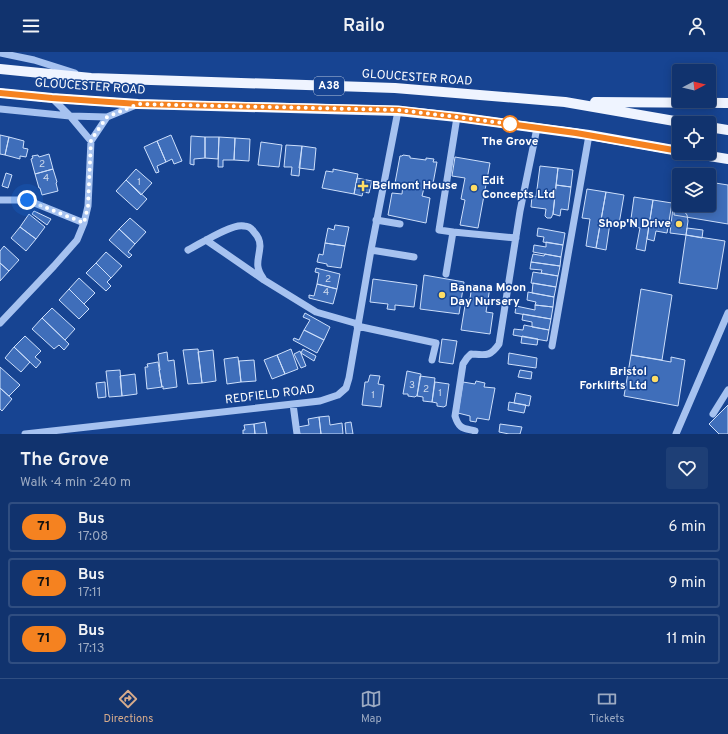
<!DOCTYPE html>
<meta charset="utf-8">
<style>
body{margin:0;font-family:Overpass,sans-serif;background:#1e3f76;color:#f1f3f6;height:100vh;display:flex;flex-direction:column;font-size:15px;white-space:nowrap}
*{box-sizing:border-box;margin:0}
p{font-size:13px;color:#9caac2}
.icon{flex:none;width:22px;height:22px;fill:none;stroke:currentColor;stroke-width:2;stroke-linecap:round;stroke-linejoin:round}
.map{position:relative;height:382px;overflow:hidden}
.sheet{display:flex;flex-direction:column;background:#11336e;flex:1}
.sheet>*{flex:none}
.badge{padding:0 8px;border-radius:13px;font-size:14px;line-height:26px}
.needle{width:26px;rotate:83deg}
.fabs{position:absolute;left:672px;top:12px;display:grid;gap:8px}
.fabs a{display:grid;place-items:center;width:44px;height:44px;border-radius:4px;background:#11336e;box-shadow:0 2px 10px #0003,0 0 0 1px #304e81;font-size:20px}
.you{position:absolute;width:20px;height:20px;margin:-10px;border:3px solid #fff;border-radius:50%;background:#1a73e8;box-shadow:0 0 0 6px #1a73e833}
.map>.badge{position:absolute;translate:-50% -50%;box-shadow:0 0 0 2px #fff}
.round{display:grid;place-items:center;flex:none;width:42px;height:42px;border-radius:4px;background:#1e3f76}
.head{display:flex;align-items:center;justify-content:space-between;height:68px;padding:0 20px}
h1{font-size:19px;font-weight:600;line-height:30px}
ul{padding:0;list-style:none}
li{display:flex;align-items:center;gap:12px;height:50px;margin:0 8px 6px;padding:0 12px;border:2px solid #304e81;border-radius:4px}
li div{flex:1}
li b{display:block;font-size:15px}
li em{font-style:normal}
li .badge{min-width:44px;font-weight:700;text-align:center}
header{display:flex;justify-content:space-between;align-items:center;height:52px;padding:0 20px;background:#11336e;font-size:18px;font-weight:600}
.tabs{display:flex;justify-content:space-around;align-items:center;height:56px;border-top:1px solid #304e81;background:#11336e;font-size:11px;color:#9caac2}
.tabs a{display:grid;justify-items:center;gap:2px}
.tabs .current{color:#d6ab8b}
.map>svg:first-child{display:block}
.building{fill:#3f6eba;stroke:#cddffb}
.lines{fill:none;stroke-linecap:round;stroke-linejoin:round}
.minor{stroke:#a6c2f0;stroke-width:7}
.major{stroke:#eff4ff;stroke-width:10}
.line-casing{stroke:#fff;stroke-width:9}
.line{stroke:#f58220;stroke-width:6}
.walk{stroke:#fff;stroke-width:4;stroke-dasharray:0 7.2}
.stop-dot{fill:#fff;stroke:#f58220;stroke-width:2}
.poi-dot{fill:#ffdd65;stroke:#174492;stroke-width:1.5}
.labels{text-anchor:middle;dominant-baseline:central;stroke-width:3;stroke-linejoin:round;paint-order:stroke}
.number-label{font-size:10px;fill:#cfdbee}
.shield{fill:#174492;stroke:#b9c7de;stroke-width:1}
.shield-label{font-size:11px;font-weight:bold;fill:#fff}
.street-label{font-size:12px;fill:#fff;stroke:#174492}
.stop-label{font-size:12px;font-weight:bold;fill:#fff;stroke:#174492}
.poi-label{font-size:12px;font-weight:bold;fill:#fff;stroke:#174492;text-anchor:start}
</style>
<header><svg class="icon" aria-label="menu" viewBox="0 0 24 24"><path d="M4 6h16M4 12h16M4 18h16"/></svg>Railo<svg class="icon" aria-label="person" viewBox="0 0 24 24"><circle cx="12" cy="8" r="4"/><path d="M4 21q1-7 8-7t8 7"/></svg></header>
<div class="map">
<svg width="728" height="382" viewBox="0 0 728 382">
<rect width="100%" height="100%" fill="#174492"/>
<path class="building" d="M0,83L9,85L5,103L0,102Z
M171,83L182,109L174,112L172,107L166,110L157,89Z
M191,84L205,85V106L194,107V113L190,112Z
M9,85L24,89L23,96L28,97L26,105L20,104V107L5,103Z
M205,85H219L218,107L205,106Z
M219,85L235,86L234,108H223V115H218Z
M235,86L250,87L249,109L234,108Z
M157,89L166,110L157,114L159,120L156,121L144,95Z
M261,90L282,93L279,115L258,113Z
M286,93L302,94L299,124L291,123L292,115H284Z
M302,94L316,96L314,118L299,116Z
M49,102L53,117L35,122L31,107L33,106L32,104L38,103L39,105Z
M403,103L410,104V106L426,108V106L434,107L433,110H437L432,137L424,136L422,144L430,146L426,171L388,163L392,141L402,142L403,132L395,131L400,104H402Z
M455,105L490,111L478,176L460,173L465,148L461,147L465,126L452,124Z
M540,114L558,116L553,162L551,166H547L545,164L546,157L531,155L532,144L536,145Z
M558,116L573,118L571,135L556,133Z
M53,117L57,130L56,131L58,139L42,143L40,136H39L35,122Z
M136,117L152,131L141,143L126,128Z
M333,117L358,122L354,142L322,136L326,119L333,120Z
M6,121L12,123L8,136L2,134Z
M357,126L372,129L369,141L363,140L362,144L354,142Z
M126,128L147,147L137,158L116,139Z
M709,130L728,133V172L674,163L675,151H679V153H709Z
M556,133L571,135L568,158L561,157L560,164L553,162Z
M587,137L606,140L596,196L586,194L590,167L582,166Z
M606,140L624,143L619,172L610,171L606,198L596,196Z
M634,145L653,148L645,199L636,197L640,176L630,174Z
M653,148L672,151L667,181L656,179L654,189L647,187Z
M673,155L679,156L684,159L687,163L688,169L686,183L670,181Z
M34,159L51,167L47,173L32,162Z
M29,162L45,175L36,187L20,175Z
M130,166L146,180L135,192L119,177Z
M335,173L349,175L345,194L325,191L328,176L334,178Z
M20,175L36,187L26,199L11,186Z
M538,176L565,181L563,193L543,190L544,185L537,184Z
M687,176L703,178L702,186L686,183Z
M119,177L135,192L128,200L132,203L129,206L109,188Z
M686,183L725,189L717,237L679,231Z
M546,190L563,193L561,205L533,200L534,193L546,195Z
M325,191L345,194L341,216L327,214V212L317,210L319,202L323,203Z
M4,194L19,208L9,219L0,211V199Z
M106,200L122,214L111,226L96,211Z
M533,202L544,204L545,202L561,205L560,214L531,210Z
M531,210L560,214L558,224L541,221L542,218L530,217Z
M0,211L9,219L0,229Z
M96,211L111,226L107,230L111,234L106,239L86,221Z
M316,216L340,222L337,237L317,232L319,221L315,220Z
M533,220L558,224L556,235L531,231Z
M424,223L464,230L459,262L420,257Z
M79,226L95,241L84,252L69,237Z
M373,227L417,233L414,255L395,253V258L387,257L388,252L370,250Z
M533,231L556,235L554,245L532,241Z
M317,232L337,237L333,252L309,246V243L314,244Z
M472,233L490,235L486,260L493,261L490,282L461,278L466,247H470Z
M69,237L89,257L79,267L59,248Z
M641,237L672,243L662,308L631,303Z
M528,240L554,245L553,255L535,253L536,250L527,248Z
M535,253L553,255L551,267L515,261L516,254L535,258Z
M52,256L75,277L65,288L42,266Z
M305,261L330,275L324,288L304,278L310,268L303,265Z
M523,262L551,267L549,278L532,275V270L522,268Z
M42,266L69,292L64,298L59,293L54,297L32,277Z
M524,273L549,278L547,289L513,283L514,277L523,278Z
M304,278L324,288L317,301L293,288L294,286L299,288Z
M25,284L41,299L35,305L41,310L36,316L14,295Z
M522,284L538,287L537,293L521,291Z
M442,287L457,289L453,312L439,310Z
M14,295L30,310L21,320L5,306Z
M198,297L202,331L188,332L183,298Z
M291,297L298,317L285,322L277,303Z
M303,297L316,304L314,309L301,301Z
M213,298L216,329L202,331L198,300Z
M300,299L306,314L301,316L294,302Z
M167,300L168,309L174,308L177,335L163,337V334L162,335L159,318H160L158,302Z
M509,301L537,306L536,316L508,312Z
M277,303L285,322L272,327L264,308Z
M631,303L671,310V305L685,308L678,354L624,344Z
M238,305L241,330L227,332L224,307Z
M254,308L256,329L241,330L239,309Z
M158,310L162,335L147,337L145,315H148L147,312Z
M0,315L20,333L9,344L0,336Z
M120,318L122,344L109,345L106,319Z
M520,318L532,320L531,327L518,325Z
M407,319L421,322L417,344H416L415,345L408,344V342H403Z
M135,322L137,342L122,344L120,324Z
M370,323L380,324L378,332L384,333L381,355L362,353L365,330H368Z
M420,324L435,326L432,350L423,349V345L417,344Z
M476,329L485,331L484,335L495,336L489,368L477,366L476,370L470,369V364L458,361L463,330L475,332Z
M105,330L106,345L98,346L96,331Z
M435,330L449,332L446,354H445L444,355L437,354V351L432,350Z
M0,336L12,347L2,359L0,357Z
M516,341L531,344L529,354L514,351Z
M509,350L526,353L524,361L508,358Z
M728,353V382H719L709,372Z
M329,364L330,373L342,371L343,382H321L319,365Z
M319,365L321,382H300L298,375L309,373L308,367Z
M265,370L267,382H255L254,372Z
M351,370L353,382H346L345,371Z
M254,372L255,382H243V378H245L244,373Z
M500,372L522,375L520,382H509L499,380Z"/>
<g class="lines">
<path class="minor" d="M0,1L34,8L75,21
M52,46L70,64L91,89L107,65L136,53
M0,57L70,64L107,65
M457,65L439,178L453,180L516,186
M0,148H27L84,171
M376,168L400,172
M206,188L264,228L316,260L358,272
M188,198C200,192 232,171 244,174C248,174 252,177 254,180C258,184 260,188 260,194C259,208 254,213 263,226
M371,198L414,205
M446,222L453,180
M0,271L54,214L77,188L84,171L88,154L91,89
M357,274L436,291L432,308
M552,294L589,83
M293,352L297,382
M713,362L728,338
M475,379C463,376 459,377 455,364L463,312L467,306L471,302C486,303 490,305 499,292L520,159L537,76
M25,382L320,349L338,343L346,336L349,326L371,198L398,59
M676,382L728,261"/>
<path class="major" d="M0,17L91,26L395,36L565,50L686,71
M0,41L52,46L138,52L398,59L457,65L589,83L679,99
M595,50L728,51
M709,75L728,78
M691,101L728,107"/>
</g>
<g class="lines">
<g class="line-casing">
<path id="line" d="M0,41L52,46L138,52L398,58L457,65L576,81L679,99"/>
</g>
<use href="#line" class="line"/>
<path class="walk" d="M27,148L84,171L88,154L91,88L107,65L138,52L398,58L457,65L510,72"/>
</g>
<circle class="stop-dot" cx="510" cy="72" r="8"/>
<g class="poi-dot">
<path d="M361 128h4v4h4v4h-4v4h-4v-4h-4v-4h4z"/>
<circle cx="474" cy="136" r="4"/>
<circle cx="679" cy="172" r="4"/>
<circle cx="442" cy="243" r="4"/>
<circle cx="655" cy="327" r="4"/>
</g>
<g class="labels">
<g class="number-label">
<text x="42" y="112">2</text>
<text x="46" y="126">4</text>
<text x="139" y="130">1</text>
<text x="328" y="227">2</text>
<text x="326" y="240">4</text>
<text x="412" y="333">3</text>
<text x="426" y="337">2</text>
<text x="440" y="341">1</text>
<text x="373" y="343">1</text>
</g>
<rect class="shield" x="314" y="25" width="30" height="18" rx="3"/>
<g class="shield-label">
<text x="329" y="34">A38</text>
</g>
<g class="street-label">
<text transform="translate(417 26) rotate(4)">GLOUCESTER ROAD</text>
<text transform="translate(90 35) rotate(4)">GLOUCESTER ROAD</text>
<text transform="translate(270 343) rotate(-7)">REDFIELD ROAD</text>
</g>
<g class="stop-label">
<text x="510" y="90">The Grove</text>
</g>
<g class="poi-label">
<text x="482" y="129">Edit<tspan x="482" dy="14">Concepts Ltd</tspan></text>
<text x="372" y="134">Belmont House</text>
<text x="671" y="172" text-anchor="end">Shop'N Drive</text>
<text x="450" y="236">Banana Moon<tspan x="450" dy="14">Day Nursery</tspan></text>
<text x="647" y="320" text-anchor="end">Bristol<tspan x="647" dy="14">Forklifts Ltd</tspan></text>
</g>
</g>
</svg>
<div class="fabs">
<a><svg class="needle" viewBox="-14 -14 28 28"><path d="M0-13l5 13h-10z" fill="#e53935"/><path d="M0 13l5-13h-10z" fill="#9caac2"/></svg></a>
<a><svg class="icon" aria-label="locate" viewBox="0 0 24 24"><circle cx="12" cy="12" r="6"/><path d="M12 2v4M12 18v4M2 12h4M18 12h4"/></svg></a>
<a><svg class="icon" aria-label="layers" viewBox="0 0 24 24"><path d="M12 4l9 5-9 5-9-5zM3 14l9 5 9-5"/></svg></a>
</div>
<div class="you" style="left:27px;top:148px"></div>
</div>
<section class="sheet">
<div class="head"><div><h1>The Grove</h1><p>Walk · 4 min · 240 m</p></div><a class="round"><svg class="icon" aria-label="heart" viewBox="0 0 24 24"><path d="M12 20l-8-8c-3-5 5-10 8-4 3-6 11-1 8 4z"/></svg></a></div>
<ul>
<li><span class="badge" style="background:#f58220;color:#111">71</span><div><b>Bus</b><p>17:08</p></div><em>6 min</em></li>
<li><span class="badge" style="background:#f58220;color:#111">71</span><div><b>Bus</b><p>17:11</p></div><em>9 min</em></li>
<li><span class="badge" style="background:#f58220;color:#111">71</span><div><b>Bus</b><p>17:13</p></div><em>11 min</em></li>
</ul>
</section>
<nav class="tabs">
<a class="current"><svg class="icon" aria-label="directions" viewBox="0 0 24 24"><path d="M12 3l9 9-9 9-9-9zM9 14v-3h6M13 9l2 2-2 2"/></svg>Directions</a>
<a><svg class="icon" aria-label="map" viewBox="0 0 24 24"><path d="M3 6l6-2 6 2 6-2v14l-6 2-6-2-6 2zM9 4v14M15 6v14"/></svg>Map</a>
<a><svg class="icon" aria-label="tickets" viewBox="0 0 24 24"><path d="M3 7h18v10H3zM15 7v10"/></svg>Tickets</a>
</nav>
